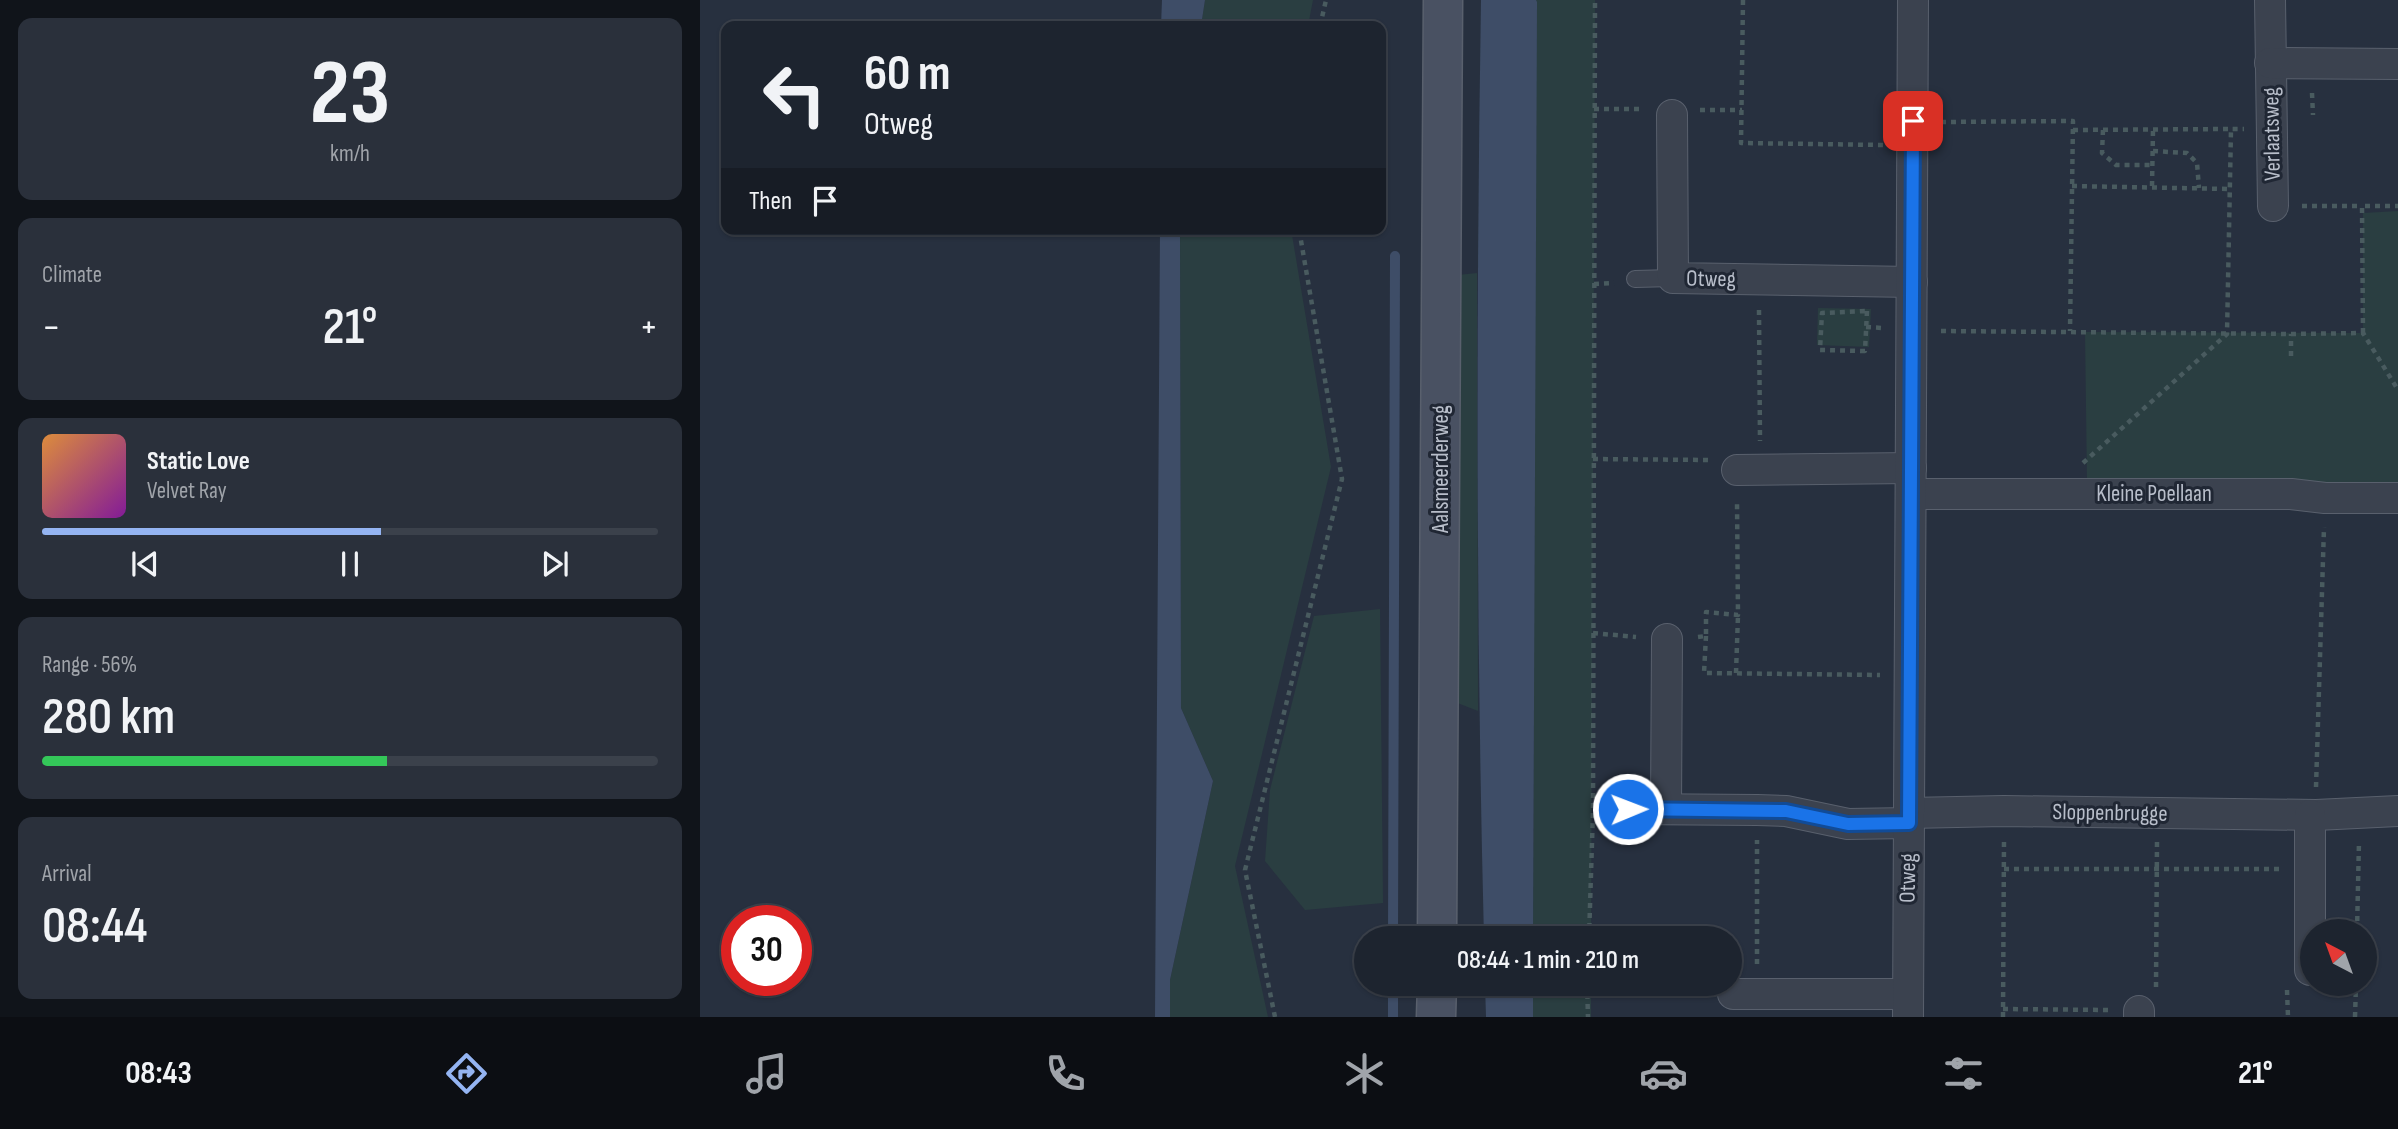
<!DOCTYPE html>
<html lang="en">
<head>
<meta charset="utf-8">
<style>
	:root { --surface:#1d242f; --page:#2a303b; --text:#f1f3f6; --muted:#a0a4aa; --line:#3b414b; --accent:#94b4f2 }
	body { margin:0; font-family:"Sofia Sans Condensed",sans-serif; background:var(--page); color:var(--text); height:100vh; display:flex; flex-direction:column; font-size:26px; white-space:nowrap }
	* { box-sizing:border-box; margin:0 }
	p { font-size:23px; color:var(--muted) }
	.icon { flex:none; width:38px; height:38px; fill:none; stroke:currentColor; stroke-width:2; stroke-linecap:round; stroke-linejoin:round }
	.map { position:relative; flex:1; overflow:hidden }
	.drawer { display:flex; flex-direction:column; gap:18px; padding:18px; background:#10141a; width:700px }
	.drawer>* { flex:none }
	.banner { position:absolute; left:21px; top:21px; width:665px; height:214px; border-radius:14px; box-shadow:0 2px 5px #0004,0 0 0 2px var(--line); background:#1d242f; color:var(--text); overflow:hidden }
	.needle { width:46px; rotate:319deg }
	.fabs { position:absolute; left:1600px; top:919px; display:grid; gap:14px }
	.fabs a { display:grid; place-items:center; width:77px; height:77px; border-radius:50%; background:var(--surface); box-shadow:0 2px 5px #0004,0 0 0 2px var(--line); font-size:35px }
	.speed { position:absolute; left:21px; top:905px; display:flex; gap:14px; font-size:35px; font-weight:700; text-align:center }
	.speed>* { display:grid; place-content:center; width:91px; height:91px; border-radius:50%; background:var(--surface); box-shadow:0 2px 5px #0004,0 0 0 2px var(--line); line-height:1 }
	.speed .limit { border:10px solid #d22; background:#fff; color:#111 }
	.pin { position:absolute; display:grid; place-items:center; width:60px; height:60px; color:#fff; margin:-30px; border-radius:14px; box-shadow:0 4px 10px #0006 }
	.me { position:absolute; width:77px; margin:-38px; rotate:89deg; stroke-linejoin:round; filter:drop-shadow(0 0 5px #0008) }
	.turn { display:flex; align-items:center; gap:24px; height:147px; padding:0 28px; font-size:32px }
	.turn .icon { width:91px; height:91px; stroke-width:2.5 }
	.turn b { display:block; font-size:49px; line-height:60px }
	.then { display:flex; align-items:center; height:66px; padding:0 28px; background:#0003; gap:14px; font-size:26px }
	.big { font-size:52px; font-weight:600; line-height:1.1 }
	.drawer .card { flex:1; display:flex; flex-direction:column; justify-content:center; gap:10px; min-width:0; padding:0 24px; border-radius:14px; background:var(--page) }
	.drawer .dial { align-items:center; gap:0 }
	.dial b { font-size:91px; line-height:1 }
	.song { display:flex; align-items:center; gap:21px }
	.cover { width:84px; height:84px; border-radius:10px; background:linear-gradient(135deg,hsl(30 70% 55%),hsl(290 70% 35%)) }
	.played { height:7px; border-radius:4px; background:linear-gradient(90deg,var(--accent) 55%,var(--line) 55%) }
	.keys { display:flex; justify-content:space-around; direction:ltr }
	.heat { display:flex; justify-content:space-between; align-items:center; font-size:38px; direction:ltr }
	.charge { height:10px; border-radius:5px; background:linear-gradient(90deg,#34c759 56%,var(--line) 0) }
	.trip { position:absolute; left:654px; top:926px; width:388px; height:70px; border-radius:35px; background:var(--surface); box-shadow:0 2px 5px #0004,0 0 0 2px var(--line); font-weight:600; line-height:70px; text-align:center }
	.menu { display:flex; height:112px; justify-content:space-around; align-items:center; background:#0c0e13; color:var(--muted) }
	.menu .icon { width:49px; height:49px }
	.menu .current { color:var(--accent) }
	.menu b { font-size:32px; color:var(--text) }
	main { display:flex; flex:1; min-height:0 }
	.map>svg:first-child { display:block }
</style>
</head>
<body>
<main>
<section class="drawer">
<div class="card dial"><b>23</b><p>km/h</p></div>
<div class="card"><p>Climate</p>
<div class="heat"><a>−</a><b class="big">21°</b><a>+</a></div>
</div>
<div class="card">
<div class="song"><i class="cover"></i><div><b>Static Love</b><p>Velvet Ray</p></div></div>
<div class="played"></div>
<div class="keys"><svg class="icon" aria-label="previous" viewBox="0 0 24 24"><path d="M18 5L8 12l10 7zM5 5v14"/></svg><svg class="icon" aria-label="pause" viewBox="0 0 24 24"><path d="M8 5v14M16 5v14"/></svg><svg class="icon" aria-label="next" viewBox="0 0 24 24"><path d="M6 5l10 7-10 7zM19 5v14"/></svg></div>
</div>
<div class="card"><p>Range · 56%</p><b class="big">280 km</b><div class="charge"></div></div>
<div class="card"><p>Arrival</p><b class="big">08:44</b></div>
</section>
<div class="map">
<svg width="1698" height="1017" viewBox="0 0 1698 1017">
	<rect width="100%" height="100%" fill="#27303f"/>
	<!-- green -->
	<g fill="#2a3e41">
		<path d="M 505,0 L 613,0 L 608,26 L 501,26 Z"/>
		<path d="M 836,0 L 895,0 L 891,938 L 833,938 Z"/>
		<path d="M 1698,211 L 1698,484 L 1387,483 L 1385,332 L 1663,333 L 1663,213 Z"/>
		<path d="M 480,229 L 591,229 L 631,467 L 535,866 L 568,1017 L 469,1017 L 470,980 L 513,781 L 481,708 Z"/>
		<path d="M 777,273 L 778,711 L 755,702 L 758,275 Z"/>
		<path d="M 1118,308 L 1171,309 L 1169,347 L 1117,345 Z"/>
		<path d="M 680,609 L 683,903 L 605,910 L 565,861 L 570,790 L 614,616 Z"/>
		<rect x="833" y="984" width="58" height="33"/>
	</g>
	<!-- water -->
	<g fill="#3e4d67">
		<path d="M 462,0 L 505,0 L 501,26 L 461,26 Z"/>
		<path d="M 781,0 L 836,0 L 837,2 L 833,938 L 784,938 C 776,625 776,313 781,0 Z"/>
		<path d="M 460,229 L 480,229 L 481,708 L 513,781 L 470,980 L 470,1017 L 455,1017 Z"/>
		<path d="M 785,984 L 833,984 L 833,1017 L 786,1017 Z"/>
	</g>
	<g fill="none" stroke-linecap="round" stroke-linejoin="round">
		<!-- stream -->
		<g stroke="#3e4d67" stroke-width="10">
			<path d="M 693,938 L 695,256"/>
			<path d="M 693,1017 L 693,984"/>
		</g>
		<!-- lane casing -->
		<g stroke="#59606d" stroke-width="18">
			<path id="lane" d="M 935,279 L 973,278"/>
		</g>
		<!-- street casing -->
		<g stroke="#59606d" stroke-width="32">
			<g id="street">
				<path d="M 1570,0 L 1573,206"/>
				<path d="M 1570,63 L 1698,64"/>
				<path d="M 972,115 L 973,278 L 1212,282"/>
				<path d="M 1037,470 L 1211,468"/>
				<path d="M 1211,494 L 1591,494 L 1625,498 L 1698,498"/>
				<path d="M 928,809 L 1057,810 L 1086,811 L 1148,824 L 1209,823"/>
				<path d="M 966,809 L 967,639"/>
				<path d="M 1209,813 L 1304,811 L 1616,815 L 1698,811"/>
				<path d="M 1610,970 L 1610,815"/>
				<path d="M 1033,994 L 1208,994"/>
				<path d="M 1208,1017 L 1213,0"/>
				<path d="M 1439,1017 L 1439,1011"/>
			</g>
		</g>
		<!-- secondary casing -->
		<g stroke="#59606d" stroke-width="41">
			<g id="secondary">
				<path d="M 737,938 L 743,0"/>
				<path d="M 736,1017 L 737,984"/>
			</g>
		</g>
		<!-- path -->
		<g stroke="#495b5f" stroke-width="4.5" stroke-dasharray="5 5" stroke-linecap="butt">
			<path d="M 1043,0 L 1041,143 L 1184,145"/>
			<path d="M 620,26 L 626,0"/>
			<path d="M 1612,93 L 1613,115"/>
			<path d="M 894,109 L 943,109"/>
			<path d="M 1000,110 L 1042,110"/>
			<path d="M 1241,122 L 1373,121 L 1370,331"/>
			<path d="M 1373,130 L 1531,129"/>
			<path d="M 1403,130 L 1402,153 L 1416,165 L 1452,165"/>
			<path d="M 1453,151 L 1487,153 L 1497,163 L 1499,188"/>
			<path d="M 1372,186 L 1530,189"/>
			<path d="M 1452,186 L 1453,130"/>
			<path d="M 1602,206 L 1662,206"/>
			<path d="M 894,284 L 914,283"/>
			<path d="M 1059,310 L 1060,441"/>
			<path d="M 1167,311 L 1165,351 L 1120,350 L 1122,313 Z"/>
			<path d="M 1166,327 L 1183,328"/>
			<path d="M 1241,331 L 1591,334 L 1663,333 L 1698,390"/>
			<path d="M 1663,333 L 1662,206 L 1698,206"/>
			<path d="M 1591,356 L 1591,334"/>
			<path d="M 893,459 L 1011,460"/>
			<path d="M 1383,463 L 1527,334 L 1531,129 L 1544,129"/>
			<path d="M 893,633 L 936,637"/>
			<path d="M 1006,636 L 1004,673 L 1180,675"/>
			<path d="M 998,637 L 1006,636 L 1006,612 L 1038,615 L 1037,500"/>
			<path d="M 1036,673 L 1038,615"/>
			<path d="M 1616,787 L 1624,527"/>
			<path d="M 1304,869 L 1580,869"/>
			<path d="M 1657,931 L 1659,841"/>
			<path d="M 889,938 L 893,811 L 895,0"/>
			<path d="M 1057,964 L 1057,840"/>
			<path d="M 887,984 L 888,1017"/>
			<path d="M 887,986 L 1005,990"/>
			<path d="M 1456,987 L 1457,842"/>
			<path d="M 1587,990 L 1588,1017"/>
			<path d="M 1303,1009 L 1411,1010"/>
			<path d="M 575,1017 L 545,870 L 642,479 L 599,229"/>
			<path d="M 1303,1017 L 1304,839"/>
			<path d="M 1655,1017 L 1656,984"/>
		</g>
		<!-- lane -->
		<use href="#lane" stroke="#3b424f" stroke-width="16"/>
		<!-- street -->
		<use href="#street" stroke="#3b424f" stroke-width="30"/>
		<!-- secondary -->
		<use href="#secondary" stroke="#495162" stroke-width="38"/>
	</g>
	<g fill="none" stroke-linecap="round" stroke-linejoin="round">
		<!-- route casing -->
		<g stroke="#114b97" stroke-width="18">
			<path id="route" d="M 928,809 L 1086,811 L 1148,824 L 1209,823 L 1213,121"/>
		</g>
		<!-- route -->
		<use href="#route" stroke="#1a73e8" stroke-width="12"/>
	</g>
	<g text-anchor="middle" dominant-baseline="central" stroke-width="6" stroke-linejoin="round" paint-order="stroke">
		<!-- street labels -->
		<g font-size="23" fill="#b8beca" stroke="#202734">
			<text transform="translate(1572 134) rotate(-91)">Verlaatsweg</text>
			<text transform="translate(1011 279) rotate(1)">Otweg</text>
			<text transform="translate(741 469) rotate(-90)">Aalsmeerderweg</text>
			<text x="1454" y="494">Kleine Poellaan</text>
			<text transform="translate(1410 813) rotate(1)">Sloppenbrugge</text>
			<text transform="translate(1208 878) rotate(-89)">Otweg</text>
		</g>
	</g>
</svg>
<div class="fabs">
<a><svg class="needle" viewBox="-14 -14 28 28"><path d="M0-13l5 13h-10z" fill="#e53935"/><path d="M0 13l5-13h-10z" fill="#a0a4aa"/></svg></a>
</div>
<div class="speed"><div class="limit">30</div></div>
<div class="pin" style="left:1213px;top:121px;background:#d93025"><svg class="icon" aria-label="arrive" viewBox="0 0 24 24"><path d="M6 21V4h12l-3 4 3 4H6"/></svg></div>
<svg class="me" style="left:928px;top:809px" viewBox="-20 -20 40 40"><circle r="17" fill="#1a73e8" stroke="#fff" stroke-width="3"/><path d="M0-11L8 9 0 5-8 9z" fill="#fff"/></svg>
<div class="trip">08:44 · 1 min · 210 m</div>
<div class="banner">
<div class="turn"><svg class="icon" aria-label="left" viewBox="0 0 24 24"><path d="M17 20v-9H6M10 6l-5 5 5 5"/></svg><div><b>60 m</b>Otweg</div></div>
<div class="then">Then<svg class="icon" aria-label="arrive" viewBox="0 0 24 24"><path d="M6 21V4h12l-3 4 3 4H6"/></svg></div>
</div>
</div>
</main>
<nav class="menu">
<b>08:43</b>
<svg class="icon current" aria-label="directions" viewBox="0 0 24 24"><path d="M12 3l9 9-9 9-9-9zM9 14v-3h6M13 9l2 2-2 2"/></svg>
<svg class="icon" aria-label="music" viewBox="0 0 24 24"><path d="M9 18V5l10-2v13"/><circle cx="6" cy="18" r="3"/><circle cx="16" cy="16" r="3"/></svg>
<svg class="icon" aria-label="phone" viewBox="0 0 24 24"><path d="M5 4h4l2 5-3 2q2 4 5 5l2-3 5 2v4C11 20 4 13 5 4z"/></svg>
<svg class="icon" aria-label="climate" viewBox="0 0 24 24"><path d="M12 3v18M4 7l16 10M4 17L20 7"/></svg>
<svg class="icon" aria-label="car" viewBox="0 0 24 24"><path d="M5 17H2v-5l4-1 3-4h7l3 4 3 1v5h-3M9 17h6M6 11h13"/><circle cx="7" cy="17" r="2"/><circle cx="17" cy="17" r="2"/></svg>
<svg class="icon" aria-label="filters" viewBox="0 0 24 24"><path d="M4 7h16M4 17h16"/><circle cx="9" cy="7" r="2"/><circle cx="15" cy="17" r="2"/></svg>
<b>21°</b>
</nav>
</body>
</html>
